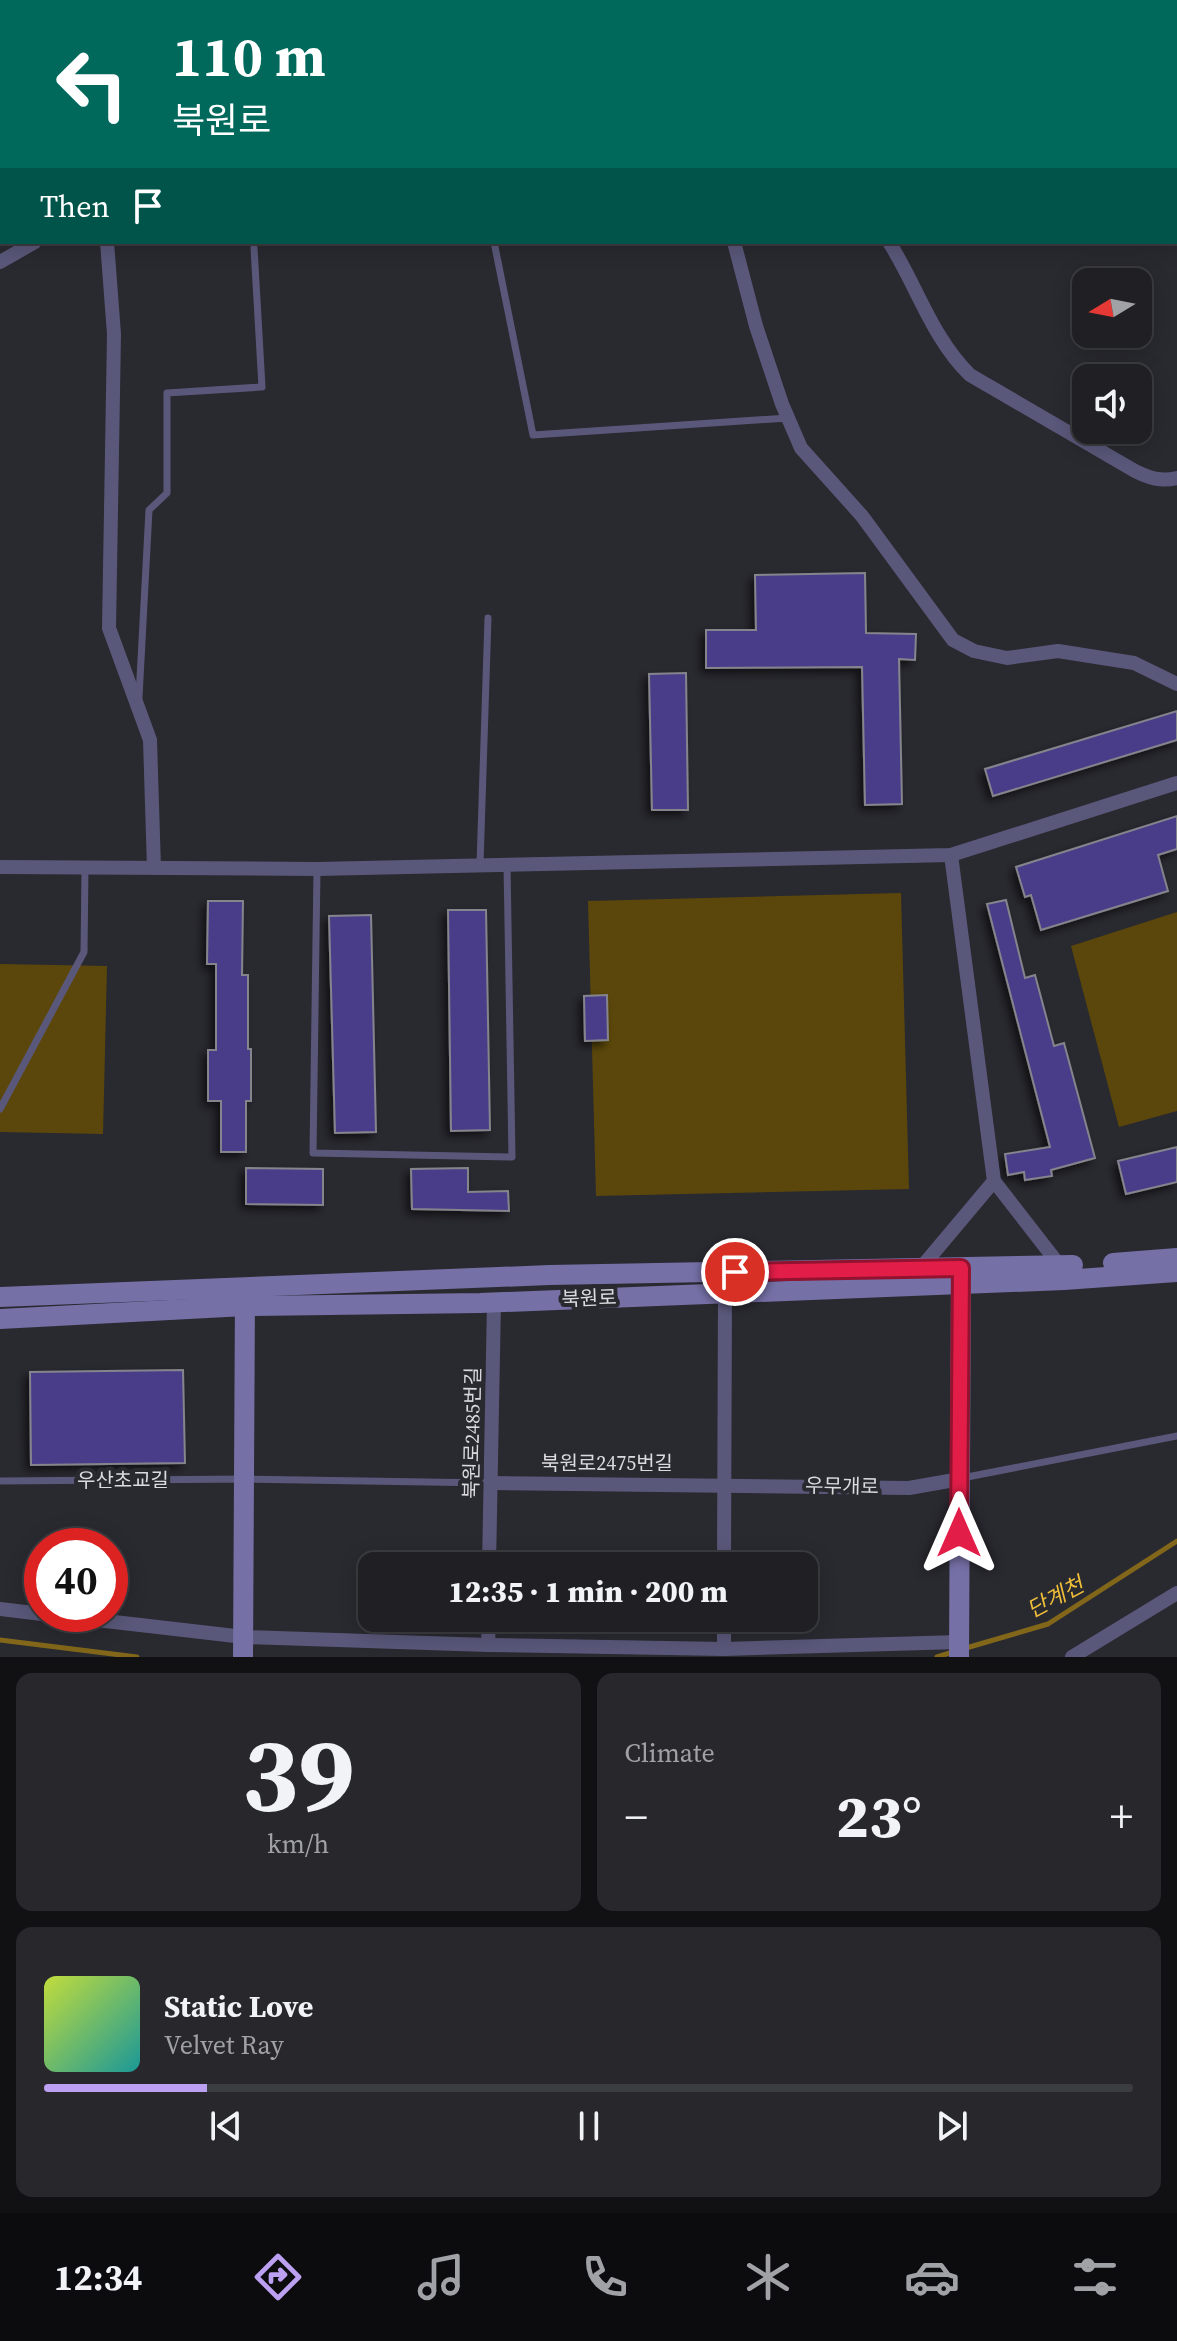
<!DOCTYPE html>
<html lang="en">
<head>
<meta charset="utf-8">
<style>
	:root { --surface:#1f1f24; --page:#27272c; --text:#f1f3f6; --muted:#a1a2a6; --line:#3c3d41; --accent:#bca0f2 }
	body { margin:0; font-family:"Source Serif 4","Noto Sans KR",serif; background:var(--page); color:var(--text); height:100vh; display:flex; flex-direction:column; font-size:30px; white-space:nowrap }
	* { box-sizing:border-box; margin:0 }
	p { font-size:26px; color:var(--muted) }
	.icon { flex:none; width:44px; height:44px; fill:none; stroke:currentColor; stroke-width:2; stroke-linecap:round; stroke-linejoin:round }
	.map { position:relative; height:1657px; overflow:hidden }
	.drawer { display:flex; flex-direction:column; gap:16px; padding:16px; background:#111114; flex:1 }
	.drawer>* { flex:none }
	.hud { position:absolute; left:0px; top:0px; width:1178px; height:244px; box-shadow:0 4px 20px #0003,0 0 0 2px var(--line); background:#00695c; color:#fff; overflow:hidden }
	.needle { width:52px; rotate:260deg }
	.buttons { position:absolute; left:1072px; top:268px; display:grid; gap:16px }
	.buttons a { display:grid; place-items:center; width:80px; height:80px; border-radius:16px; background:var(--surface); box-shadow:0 4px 20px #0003,0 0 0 2px var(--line); font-size:40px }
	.speed { position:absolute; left:24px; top:1528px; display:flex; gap:16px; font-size:40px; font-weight:700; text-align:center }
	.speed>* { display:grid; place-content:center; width:104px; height:104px; border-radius:50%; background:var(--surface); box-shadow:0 4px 20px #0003,0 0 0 2px var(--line); line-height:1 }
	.speed .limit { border:12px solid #d22; background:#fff; color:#111 }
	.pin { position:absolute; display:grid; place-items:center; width:68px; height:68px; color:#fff; margin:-34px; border:4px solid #fff; border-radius:50%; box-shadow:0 2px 8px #0007 }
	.me { position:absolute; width:88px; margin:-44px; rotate:0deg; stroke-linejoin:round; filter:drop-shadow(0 0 6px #0008) }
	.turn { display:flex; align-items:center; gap:28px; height:168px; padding:0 40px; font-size:36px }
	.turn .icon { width:104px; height:104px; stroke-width:2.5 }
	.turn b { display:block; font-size:56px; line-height:68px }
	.then { display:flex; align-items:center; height:76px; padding:0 40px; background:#0003; gap:16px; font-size:30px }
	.big { font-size:60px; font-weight:800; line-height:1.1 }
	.drawer .widget { flex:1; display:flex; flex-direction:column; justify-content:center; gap:12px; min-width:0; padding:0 28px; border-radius:16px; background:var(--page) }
	.drawer .dial { align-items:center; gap:0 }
	.dial b { font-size:104px; line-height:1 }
	.song { display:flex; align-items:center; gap:24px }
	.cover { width:96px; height:96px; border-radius:12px; background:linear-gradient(135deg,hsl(70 70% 55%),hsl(180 70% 35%)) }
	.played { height:8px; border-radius:4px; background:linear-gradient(90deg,var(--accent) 15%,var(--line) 15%) }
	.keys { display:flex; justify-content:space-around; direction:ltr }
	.heat { display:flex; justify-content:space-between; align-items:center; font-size:44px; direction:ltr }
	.drawer .tiles { flex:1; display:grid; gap:16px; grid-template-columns:1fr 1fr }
	.widget:last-child { grid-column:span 2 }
	.trip { position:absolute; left:358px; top:1552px; width:460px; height:80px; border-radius:16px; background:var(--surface); box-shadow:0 4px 20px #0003,0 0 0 2px var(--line); font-weight:800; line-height:80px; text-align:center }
	.menu { display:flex; height:128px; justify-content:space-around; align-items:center; background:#0c0c0e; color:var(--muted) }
	.menu .icon { width:56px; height:56px }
	.menu .active { color:var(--accent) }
	.menu b { font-size:36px; color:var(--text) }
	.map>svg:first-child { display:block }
</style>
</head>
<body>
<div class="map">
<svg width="1177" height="1657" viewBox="0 0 1177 1657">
	<defs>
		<filter id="shadow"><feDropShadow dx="-4.5" dy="4.5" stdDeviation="4" flood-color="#0009"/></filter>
	</defs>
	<rect width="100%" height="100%" fill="#292930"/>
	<!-- green -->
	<g fill="#5b470b">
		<path d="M 901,893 L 909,1189 L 596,1196 L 588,901 Z"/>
		<path d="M 1177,912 L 1177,1111 L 1119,1127 L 1071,946 Z"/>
		<path d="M 0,964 L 107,966 L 103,1134 L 0,1132 Z"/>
	</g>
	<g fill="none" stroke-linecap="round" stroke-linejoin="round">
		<!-- stream -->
		<g stroke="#82671a" stroke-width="5">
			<path d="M 0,1640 L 137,1657"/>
			<path d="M 966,1648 L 1048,1624 L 1177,1541"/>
			<path d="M 937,1657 L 953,1652"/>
		</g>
	</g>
	<!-- building -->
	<g fill="#4a3d89" stroke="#84848c" stroke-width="2" filter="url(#shadow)">
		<path d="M 865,573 L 866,633 L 916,634 L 915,660 L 899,659 L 902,804 L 865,805 L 862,667 L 706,668 L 706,630 L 756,630 L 755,575 Z"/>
		<path d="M 686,673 L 688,810 L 652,810 L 649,674 Z"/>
		<path d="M 1177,711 L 1177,740 L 993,796 L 985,769 Z"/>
		<path d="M 1177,816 L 1177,849 L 1158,855 L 1168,891 L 1041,930 L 1031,895 L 1025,897 L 1016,867 Z"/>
		<path d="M 1006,900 L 1025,978 L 1035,975 L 1054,1046 L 1064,1043 L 1095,1158 L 1051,1170 L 1052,1176 L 1025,1180 L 1024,1172 L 1008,1175 L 1005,1154 L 1050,1147 L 987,904 Z"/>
		<path d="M 208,901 L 243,901 L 242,975 L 248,975 L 248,1049 L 251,1049 L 251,1101 L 246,1101 L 246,1152 L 221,1152 L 221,1101 L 208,1101 L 208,1050 L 216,1050 L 216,964 L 207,964 Z"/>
		<path d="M 448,910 L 486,910 L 490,1130 L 451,1131 Z"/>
		<path d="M 371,915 L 376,1132 L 335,1133 L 329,916 Z"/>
		<path d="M 607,995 L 608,1040 L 585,1041 L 584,996 Z"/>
		<path d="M 1177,1147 L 1177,1182 L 1126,1194 L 1118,1161 Z"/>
		<path d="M 246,1168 L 323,1169 L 323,1205 L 246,1204 Z"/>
		<path d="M 468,1168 L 468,1192 L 508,1191 L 509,1211 L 412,1209 L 411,1169 Z"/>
		<path d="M 183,1370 L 185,1463 L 31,1465 L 30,1372 Z"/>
	</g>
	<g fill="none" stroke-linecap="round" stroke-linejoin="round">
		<!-- lane -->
		<g stroke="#5a587a" stroke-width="7">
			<path d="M 494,242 L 533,435 L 788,418"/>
			<path d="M 139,697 L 149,510 L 167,493 L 167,393 L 262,387 L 254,248"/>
			<path d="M 480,864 L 488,618"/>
			<path d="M 317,869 L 313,1153 L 512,1157 L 507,865"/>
			<path d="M 0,1109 L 84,952 L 85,868"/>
			<path d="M 962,1478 L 1177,1436"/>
			<path d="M 0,1481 L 246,1479 L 490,1483"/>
		</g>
		<!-- street -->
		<g stroke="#5a587a" stroke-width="14">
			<path d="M 680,0 L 681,2"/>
			<path d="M 771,0 L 772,2"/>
			<path d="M 364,2 L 367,0"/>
			<path d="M 107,242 L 114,334 L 109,628 L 150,740 L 154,868"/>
			<path d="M 734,242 L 756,326 L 782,404 L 801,448 L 862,516 L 953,640 L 974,651 L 1007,658 L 1058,651 L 1134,663 L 1177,684"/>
			<path d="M 889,242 C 917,286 932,338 970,375 L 1135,471 C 1149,478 1161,482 1177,478"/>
			<path d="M 0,262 L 35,242"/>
			<path d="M 951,855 L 994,1181 L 1060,1266"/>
			<path d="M 0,867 L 317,869 L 951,855 L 1177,783"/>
			<path d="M 920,1269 L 994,1181"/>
			<path d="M 490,1483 L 909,1488 L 960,1479"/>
			<path d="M 489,1566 L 494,1302"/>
			<path d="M 724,1566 L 725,1292"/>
			<path d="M 0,1609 L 42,1614"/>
			<path d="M 45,1614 L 244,1637 L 488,1645 L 724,1649 L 959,1642"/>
			<path d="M 724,1618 L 724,1649"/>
			<path d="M 488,1645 L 489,1618"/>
			<path d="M 1072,1657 L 1177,1593"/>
		</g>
		<!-- secondary -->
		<g stroke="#7570a6" stroke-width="20">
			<path d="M 1113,1263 L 1177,1258"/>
			<path d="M 0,1297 L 549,1275 L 1073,1265"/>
			<path d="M 0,1319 L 245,1306 L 480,1303 L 1064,1280 L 1177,1272"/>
			<path d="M 243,1657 L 245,1294"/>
			<path d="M 959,1657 L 961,1272"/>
		</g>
	</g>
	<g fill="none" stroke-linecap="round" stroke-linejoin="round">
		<!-- route casing -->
		<g stroke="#92132f" stroke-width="20">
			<path id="route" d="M 735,1272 L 961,1268 L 959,1533"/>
		</g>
		<!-- route -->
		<use href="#route" stroke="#e11d48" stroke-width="14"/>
	</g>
	<g text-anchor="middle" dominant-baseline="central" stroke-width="8" stroke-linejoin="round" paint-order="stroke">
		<!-- street labels -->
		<g font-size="20" fill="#dadadf" stroke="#292930">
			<text transform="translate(589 1298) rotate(-2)">북원로</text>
			<text transform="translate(472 1433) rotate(-89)">북원로2485번길</text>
			<text x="607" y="1463">북원로2475번길</text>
			<text x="123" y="1480">우산초교길</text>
			<text transform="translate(842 1486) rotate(1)">우무개로</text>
		</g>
		<!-- water labels -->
		<g font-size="22" font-style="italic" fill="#eebe39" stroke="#292930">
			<text transform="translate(1055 1597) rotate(-28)">단계천</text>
		</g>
	</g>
</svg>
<div class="buttons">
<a><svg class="needle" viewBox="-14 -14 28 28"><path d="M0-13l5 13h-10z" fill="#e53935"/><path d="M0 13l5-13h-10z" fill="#a1a2a6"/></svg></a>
<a><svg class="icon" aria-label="sound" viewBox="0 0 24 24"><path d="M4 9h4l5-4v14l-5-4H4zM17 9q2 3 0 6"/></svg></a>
</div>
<div class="speed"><div class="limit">40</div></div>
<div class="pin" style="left:735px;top:1272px;background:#d93025"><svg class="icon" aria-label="arrive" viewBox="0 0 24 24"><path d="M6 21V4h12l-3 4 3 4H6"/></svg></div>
<svg class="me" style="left:959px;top:1533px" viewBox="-20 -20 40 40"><path d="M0-17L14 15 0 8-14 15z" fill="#e11d48" stroke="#fff" stroke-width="4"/></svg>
<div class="trip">12:35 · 1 min · 200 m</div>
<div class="hud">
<div class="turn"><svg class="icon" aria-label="left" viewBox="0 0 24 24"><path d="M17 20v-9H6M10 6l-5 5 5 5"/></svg><div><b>110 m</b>북원로</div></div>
<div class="then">Then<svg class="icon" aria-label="arrive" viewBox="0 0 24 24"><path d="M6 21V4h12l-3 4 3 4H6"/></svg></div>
</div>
</div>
<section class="drawer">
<div class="tiles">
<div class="widget dial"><b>39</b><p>km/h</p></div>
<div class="widget"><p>Climate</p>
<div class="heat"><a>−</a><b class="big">23°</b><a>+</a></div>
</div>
<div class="widget">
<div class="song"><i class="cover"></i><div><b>Static Love</b><p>Velvet Ray</p></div></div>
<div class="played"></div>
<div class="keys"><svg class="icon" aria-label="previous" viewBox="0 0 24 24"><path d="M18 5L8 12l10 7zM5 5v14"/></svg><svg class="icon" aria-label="pause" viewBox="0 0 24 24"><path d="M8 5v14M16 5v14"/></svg><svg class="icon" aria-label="next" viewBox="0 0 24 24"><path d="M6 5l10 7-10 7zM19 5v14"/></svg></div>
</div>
</div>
</section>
<nav class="menu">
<b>12:34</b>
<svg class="icon active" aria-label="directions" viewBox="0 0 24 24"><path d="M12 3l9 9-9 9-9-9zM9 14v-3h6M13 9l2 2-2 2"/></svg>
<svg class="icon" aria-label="music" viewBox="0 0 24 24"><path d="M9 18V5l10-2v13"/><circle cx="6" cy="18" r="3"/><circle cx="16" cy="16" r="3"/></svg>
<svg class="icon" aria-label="phone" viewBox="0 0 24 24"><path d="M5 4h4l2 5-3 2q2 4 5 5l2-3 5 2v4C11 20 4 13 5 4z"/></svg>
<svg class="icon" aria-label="climate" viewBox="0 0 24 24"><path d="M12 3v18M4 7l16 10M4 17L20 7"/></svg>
<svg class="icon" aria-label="car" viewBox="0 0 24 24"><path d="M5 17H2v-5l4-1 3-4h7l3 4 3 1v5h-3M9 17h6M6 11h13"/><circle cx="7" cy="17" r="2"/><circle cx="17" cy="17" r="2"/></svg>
<svg class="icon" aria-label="filters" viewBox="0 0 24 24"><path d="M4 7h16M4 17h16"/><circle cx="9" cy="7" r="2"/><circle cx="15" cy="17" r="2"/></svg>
</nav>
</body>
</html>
